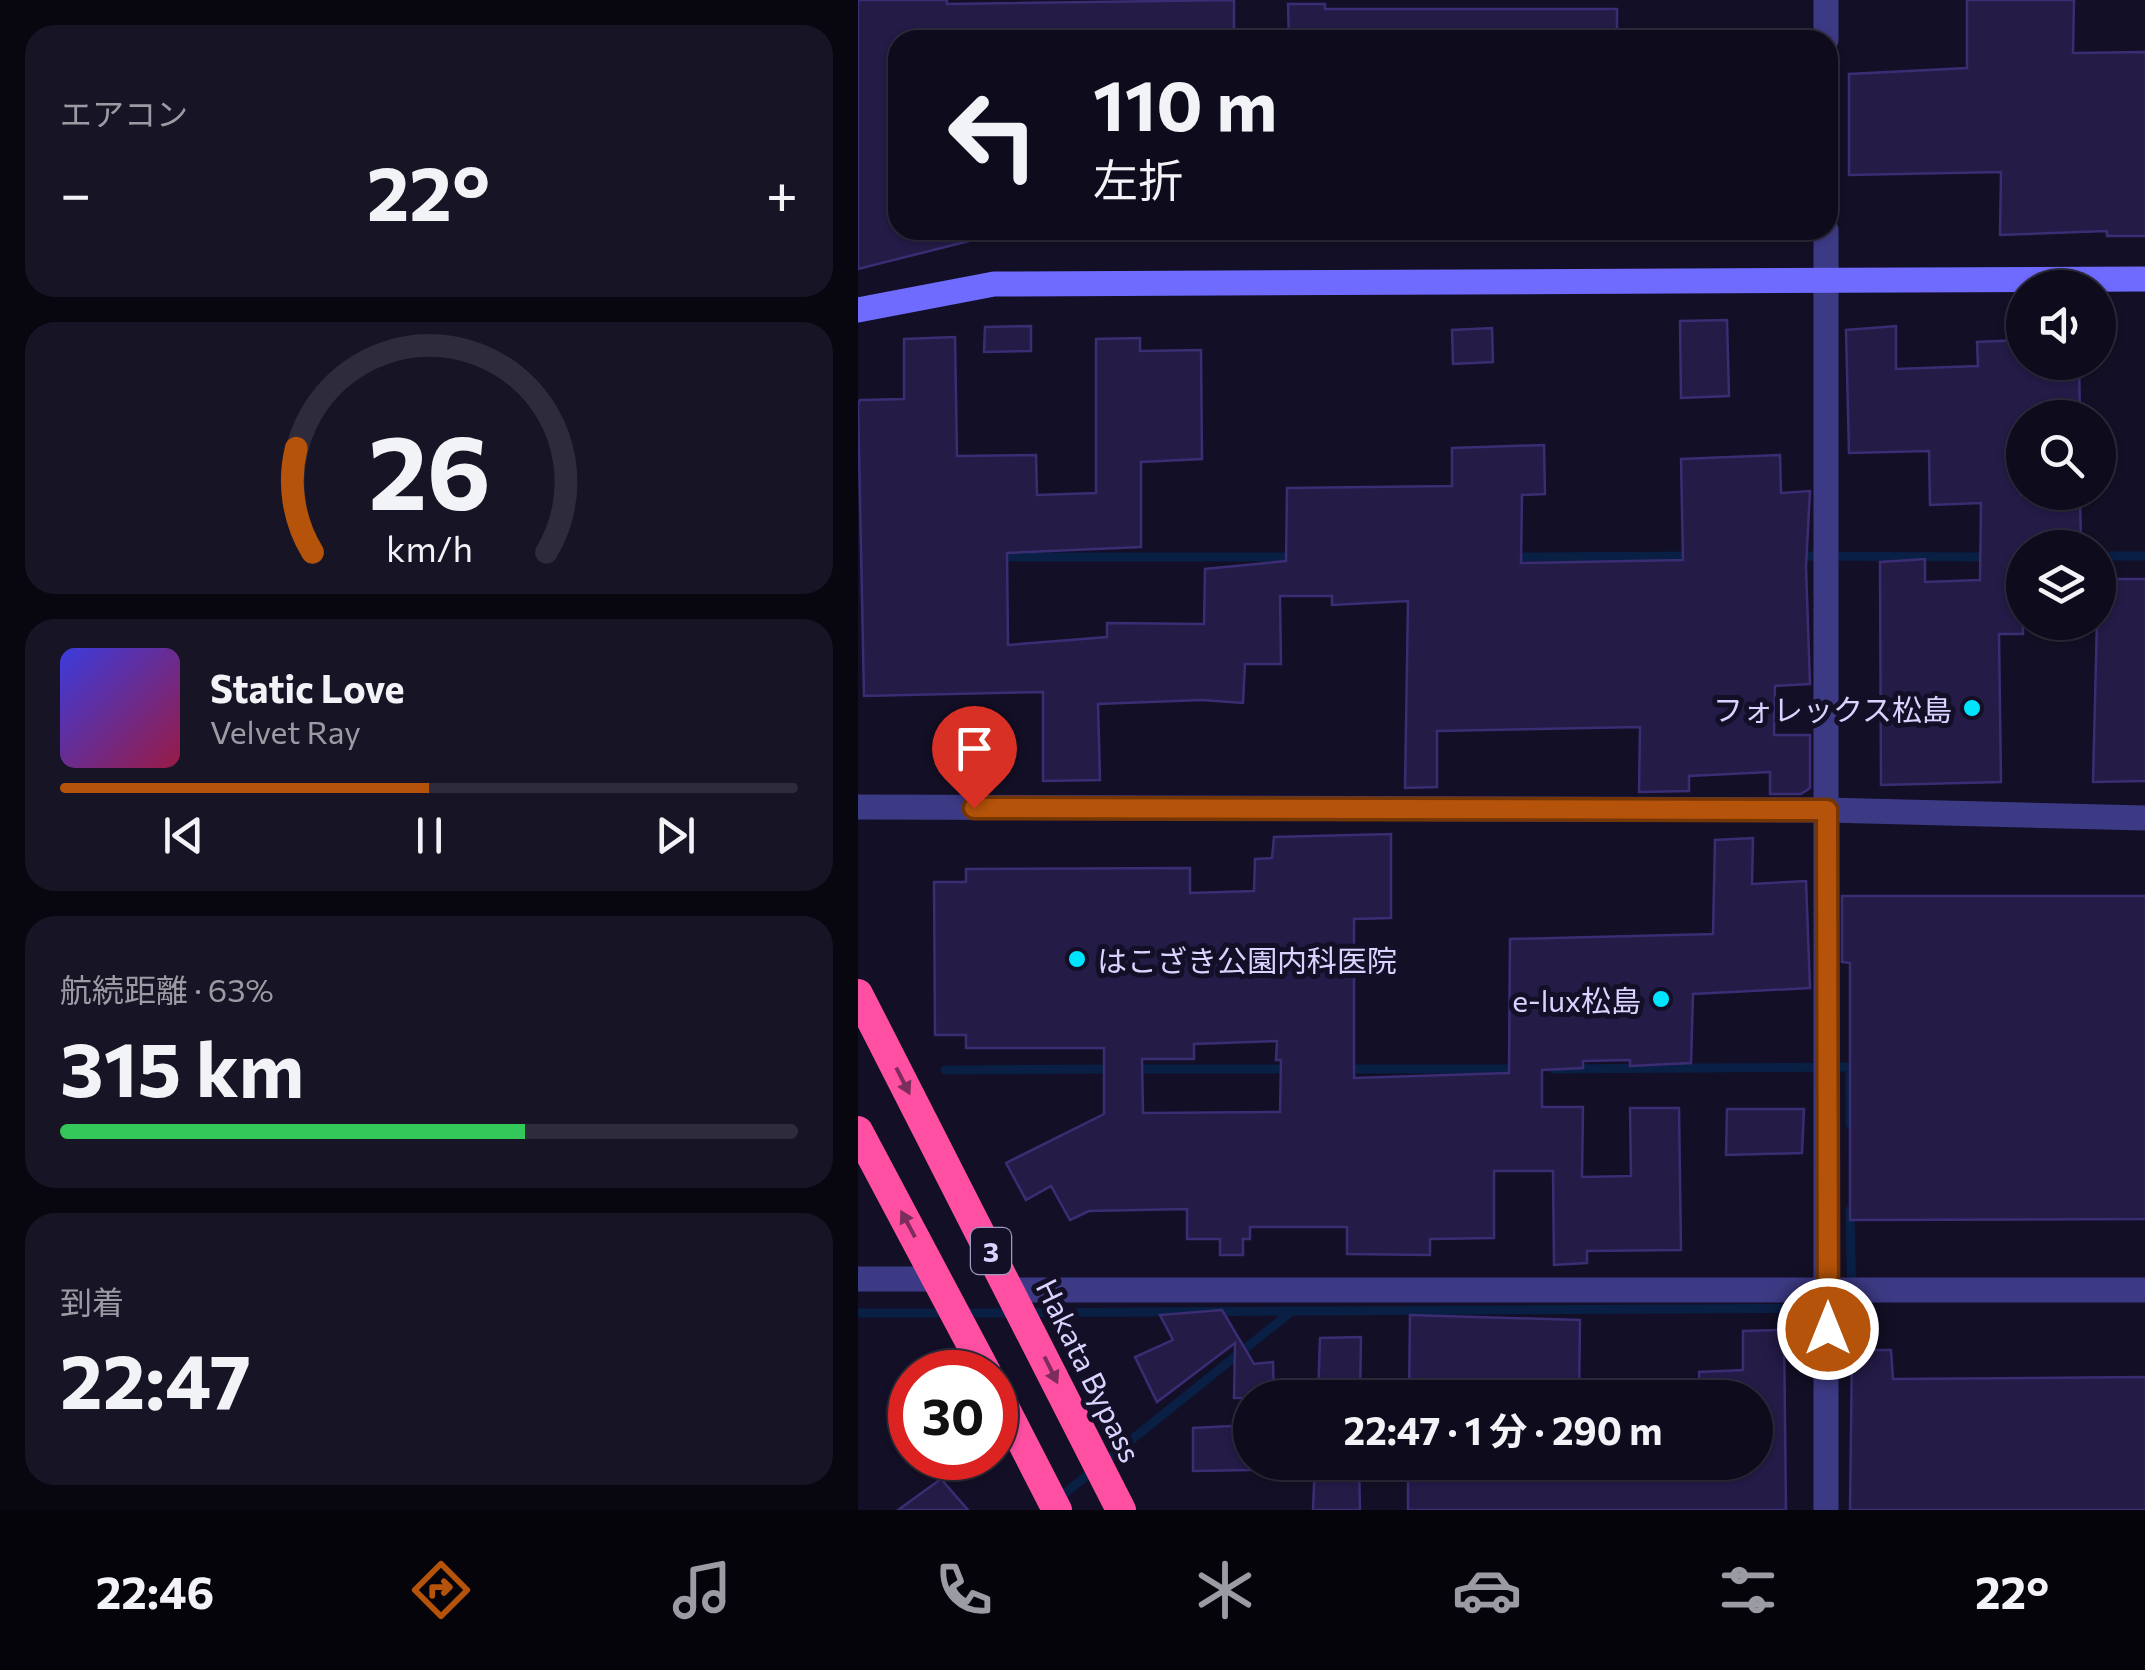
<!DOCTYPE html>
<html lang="ja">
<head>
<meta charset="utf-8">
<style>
	:root { --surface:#0e0b1c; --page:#171425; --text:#f1f3f6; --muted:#9b9ba3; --line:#2e2b3b; --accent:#b45309 }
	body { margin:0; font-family:Commissioner,"Noto Sans JP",sans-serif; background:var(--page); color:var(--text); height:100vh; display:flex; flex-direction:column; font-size:38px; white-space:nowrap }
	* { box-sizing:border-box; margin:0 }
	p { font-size:32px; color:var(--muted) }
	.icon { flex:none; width:55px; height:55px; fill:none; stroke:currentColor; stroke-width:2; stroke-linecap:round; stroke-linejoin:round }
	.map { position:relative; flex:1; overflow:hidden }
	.panel { display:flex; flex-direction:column; gap:25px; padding:25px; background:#08060f; width:858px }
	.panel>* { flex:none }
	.guide { position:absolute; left:30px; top:30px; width:950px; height:210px; border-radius:30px; box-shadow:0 2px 8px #0004,0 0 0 2px var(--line); background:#0e0b1c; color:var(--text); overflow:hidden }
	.buttons { position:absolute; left:1148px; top:270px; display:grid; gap:20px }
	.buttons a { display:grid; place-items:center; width:110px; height:110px; border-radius:50%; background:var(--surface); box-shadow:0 2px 8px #0004,0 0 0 2px var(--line); font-size:50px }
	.speed { position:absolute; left:30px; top:1350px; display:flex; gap:20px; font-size:50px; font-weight:700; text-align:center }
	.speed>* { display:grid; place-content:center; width:130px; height:130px; border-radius:50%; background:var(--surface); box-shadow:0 2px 8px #0004,0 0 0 2px var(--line); line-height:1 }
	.speed .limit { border:15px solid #d22; background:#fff; color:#111 }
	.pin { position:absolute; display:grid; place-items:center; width:85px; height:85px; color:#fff; margin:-102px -42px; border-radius:50% 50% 50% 0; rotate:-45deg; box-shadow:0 0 10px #0007 }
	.pin .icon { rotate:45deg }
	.me { position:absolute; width:110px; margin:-55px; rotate:0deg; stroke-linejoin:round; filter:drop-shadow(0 0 8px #0008) }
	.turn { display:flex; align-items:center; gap:35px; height:210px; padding:0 40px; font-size:45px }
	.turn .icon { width:130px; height:130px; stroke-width:2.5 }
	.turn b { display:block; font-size:70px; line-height:85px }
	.big { font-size:75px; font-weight:700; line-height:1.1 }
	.panel .widget { flex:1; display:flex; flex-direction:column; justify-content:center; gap:15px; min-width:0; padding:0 35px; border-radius:30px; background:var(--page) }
	.panel .dial { align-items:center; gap:0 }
	.dial svg { height:260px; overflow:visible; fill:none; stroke:var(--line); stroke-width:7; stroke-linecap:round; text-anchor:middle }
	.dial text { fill:var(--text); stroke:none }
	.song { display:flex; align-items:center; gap:30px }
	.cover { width:120px; height:120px; border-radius:15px; background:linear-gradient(135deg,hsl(240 70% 55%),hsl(340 70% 35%)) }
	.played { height:10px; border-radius:5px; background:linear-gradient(90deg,var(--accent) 50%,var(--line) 50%) }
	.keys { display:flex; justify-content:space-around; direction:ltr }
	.heat { display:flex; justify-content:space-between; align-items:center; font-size:55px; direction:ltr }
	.charge { height:15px; border-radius:8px; background:linear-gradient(90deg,#34c759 63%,var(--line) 0) }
	.trip { position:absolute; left:375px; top:1380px; width:540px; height:100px; border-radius:50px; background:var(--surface); box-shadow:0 2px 8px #0004,0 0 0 2px var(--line); font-weight:700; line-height:100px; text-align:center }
	.tab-bar { display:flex; height:160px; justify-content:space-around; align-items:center; background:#06040b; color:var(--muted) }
	.tab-bar .icon { width:70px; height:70px }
	.tab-bar .selected { color:var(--accent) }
	.tab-bar b { font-size:45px; color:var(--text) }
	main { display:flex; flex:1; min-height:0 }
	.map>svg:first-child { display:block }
</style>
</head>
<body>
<main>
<section class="panel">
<div class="widget"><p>エアコン</p>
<div class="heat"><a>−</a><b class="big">22°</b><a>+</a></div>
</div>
<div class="widget dial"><svg viewBox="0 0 100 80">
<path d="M14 69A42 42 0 1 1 86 69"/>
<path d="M14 69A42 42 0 0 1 9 37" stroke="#b45309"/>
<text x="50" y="56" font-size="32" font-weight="700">26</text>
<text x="50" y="72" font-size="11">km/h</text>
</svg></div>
<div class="widget">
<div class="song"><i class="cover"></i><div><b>Static Love</b><p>Velvet Ray</p></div></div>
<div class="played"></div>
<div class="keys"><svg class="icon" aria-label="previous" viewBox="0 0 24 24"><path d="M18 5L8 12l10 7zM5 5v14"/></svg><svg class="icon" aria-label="pause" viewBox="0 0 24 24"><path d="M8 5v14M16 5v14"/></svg><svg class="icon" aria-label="next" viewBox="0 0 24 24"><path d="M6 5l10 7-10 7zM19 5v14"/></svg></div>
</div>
<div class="widget"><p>航続距離 · 63%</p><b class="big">315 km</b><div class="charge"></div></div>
<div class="widget"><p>到着</p><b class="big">22:47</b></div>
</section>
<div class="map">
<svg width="1288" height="1510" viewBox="0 0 1288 1510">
	<rect width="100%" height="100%" fill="#130f26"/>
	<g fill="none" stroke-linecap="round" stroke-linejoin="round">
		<!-- stream -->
		<g stroke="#0a1f44" stroke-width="9">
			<path d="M 938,556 L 1132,557"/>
			<path d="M 1240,556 L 1288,556"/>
			<path d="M 138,557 L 437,557"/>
			<path d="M 653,557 L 832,556"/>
			<path d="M 992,1067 L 992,1124"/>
			<path d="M 275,1069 L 434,1069"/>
			<path d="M 485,1069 L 659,1069"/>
			<path d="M 695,1069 L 994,1067"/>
			<path d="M 87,1070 L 254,1069"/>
			<path d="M 0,1313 L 87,1313"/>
			<path d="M 103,1313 L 994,1308 L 992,1210"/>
			<path d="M 201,1498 L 434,1311"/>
		</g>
	</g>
	<!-- building -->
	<g fill="#241b47" stroke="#3b2d73" stroke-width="2.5" fill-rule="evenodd">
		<path d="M 0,0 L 89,0 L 89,4 L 376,0 L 376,40 L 40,40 L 40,230 L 118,230 L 119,239 L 0,269 Z"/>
		<path d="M 1109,0 L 1216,0 L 1215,53 L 1288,52 L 1288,236 L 1249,236 L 1249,231 L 1142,235 L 1143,172 L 991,175 L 991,74 L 1109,68 Z"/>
		<path d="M 430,4 L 467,4 L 467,9 L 759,9 L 759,40 L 431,40 Z"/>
		<path d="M 869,320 L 871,396 L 823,398 L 822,321 Z"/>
		<path d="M 173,326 L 173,351 L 126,352 L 127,327 Z"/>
		<path d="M 1038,326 L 1038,369 L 1120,366 L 1119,342 L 1162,340 L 1162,362 L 1221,362 L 1222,417 L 1164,418 L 1163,495 L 1222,494 L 1223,546 L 1165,547 L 1165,634 L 1141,634 L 1143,782 L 1023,785 L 1022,562 L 1067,559 L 1067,582 L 1122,580 L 1123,503 L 1072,505 L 1071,451 L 991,453 L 988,330 Z"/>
		<path d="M 634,328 L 635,362 L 595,364 L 594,330 Z"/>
		<path d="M 97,337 L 99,456 L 178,455 L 179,495 L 238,493 L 238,339 L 282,338 L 282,351 L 343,350 L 344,459 L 283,462 L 283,547 L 149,553 L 150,645 L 249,637 L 249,623 L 346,624 L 347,569 L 428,561 L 429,488 L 594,486 L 594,448 L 686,445 L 687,494 L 664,495 L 663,563 L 825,560 L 823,459 L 922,455 L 923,493 L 952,491 L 948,567 L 952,684 L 917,686 L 916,735 L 952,735 L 952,788 L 943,794 L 912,794 L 912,772 L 831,776 L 831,791 L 781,792 L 782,727 L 579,731 L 579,787 L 547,788 L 550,601 L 474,605 L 474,596 L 422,596 L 423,664 L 387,664 L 385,703 L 344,700 L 240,704 L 242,780 L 185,781 L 185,692 L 6,696 L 0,404 L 2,400 L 46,399 L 46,339 Z"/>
		<path d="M 1240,579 L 1288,579 L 1288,781 L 1235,782 Z"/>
		<path d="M 533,834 L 533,918 L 496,919 L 496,1078 L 651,1073 L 652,939 L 855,934 L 857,840 L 895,838 L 894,884 L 948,881 L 952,988 L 835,994 L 833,1063 L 772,1066 L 772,1060 L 725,1061 L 725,1068 L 684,1070 L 684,1107 L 725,1107 L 724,1177 L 773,1176 L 772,1108 L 821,1108 L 823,1250 L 729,1251 L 729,1263 L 696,1265 L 695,1171 L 636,1171 L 636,1238 L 572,1239 L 572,1255 L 489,1254 L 489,1227 L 392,1227 L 392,1239 L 385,1239 L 385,1255 L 362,1255 L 362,1239 L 329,1239 L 329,1209 L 231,1211 L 212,1220 L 193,1186 L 168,1200 L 148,1163 L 246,1114 L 246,1048 L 108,1048 L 108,1035 L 77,1035 L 76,882 L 108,882 L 108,869 L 332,868 L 332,893 L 396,891 L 397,859 L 414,858 L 416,837 ZM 419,1041 L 418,1060 L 423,1060 L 422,1112 L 285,1113 L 284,1059 L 336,1059 L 336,1044 Z"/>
		<path d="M 984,896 L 1288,896 L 1288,1219 L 992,1220 L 992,963 L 984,962 Z"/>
		<path d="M 869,1109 L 946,1109 L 944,1153 L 868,1155 Z"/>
		<path d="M 364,1310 L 396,1364 L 415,1362 L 416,1398 L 376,1398 L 377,1343 L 299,1402 L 277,1357 L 315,1340 L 302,1315 Z"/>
		<path d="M 552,1315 L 722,1320 L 721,1398 L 551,1398 Z"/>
		<path d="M 926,1330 L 928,1510 L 550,1510 L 550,1462 L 898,1462 L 898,1398 L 842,1398 L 841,1372 L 885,1370 L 885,1331 Z"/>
		<path d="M 503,1337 L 502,1398 L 460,1398 L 462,1338 Z"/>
		<path d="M 994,1350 L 1033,1350 L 1035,1379 L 1288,1377 L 1288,1510 L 992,1510 Z"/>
		<path d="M 392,1425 L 392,1470 L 335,1471 L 335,1428 Z"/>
		<path d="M 457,1462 L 501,1462 L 502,1510 L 455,1510 Z"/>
		<path d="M 83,1479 L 110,1510 L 40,1510 Z"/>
	</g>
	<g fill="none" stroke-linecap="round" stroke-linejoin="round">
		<!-- street -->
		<g stroke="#3d3a85" stroke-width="25">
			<path d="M 968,0 L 968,40"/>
			<path d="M 0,807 L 969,810 L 1288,818"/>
			<path d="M 0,1279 L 80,1279"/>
			<path d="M 153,1290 L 1288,1290"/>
			<path d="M 968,1510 L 968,230"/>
		</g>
		<!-- secondary -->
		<path stroke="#6f6bff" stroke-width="25" d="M 0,310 L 136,284 L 1288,279"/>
		<!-- highway -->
		<g stroke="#ff4fa3" stroke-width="30">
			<path d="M 0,994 L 263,1510"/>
			<path d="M 0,1131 L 128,1372"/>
			<path d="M 138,1391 L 199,1510"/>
		</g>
	</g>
	<!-- one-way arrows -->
	<defs><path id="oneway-solid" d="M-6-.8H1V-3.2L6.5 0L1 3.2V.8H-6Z" transform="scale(2.5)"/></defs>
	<g fill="#7d2c5e">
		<use href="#oneway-solid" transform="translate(45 1081) rotate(63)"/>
		<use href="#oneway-solid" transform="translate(50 1224) rotate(-118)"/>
		<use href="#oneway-solid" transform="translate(193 1370) rotate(64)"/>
	</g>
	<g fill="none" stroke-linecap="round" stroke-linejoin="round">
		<!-- route casing -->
		<g stroke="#753606" stroke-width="25">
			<path id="route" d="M 116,808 L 969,810 L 970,1329"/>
		</g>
		<!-- route -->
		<use href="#route" stroke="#b45309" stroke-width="18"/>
	</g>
	<!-- markers -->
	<g fill="#00e5ff" stroke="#130f26" stroke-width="4">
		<circle cx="1114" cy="708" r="10"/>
		<circle cx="219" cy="959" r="10"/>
		<circle cx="803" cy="999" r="10"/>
	</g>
	<g text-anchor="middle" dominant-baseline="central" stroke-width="10" stroke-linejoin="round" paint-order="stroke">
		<!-- shield labels -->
		<rect fill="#130f26" stroke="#9e99be" stroke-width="2.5" x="113" y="1228" width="40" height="46" rx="8"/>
		<g font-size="28" font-weight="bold" fill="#d9d4ff">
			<text x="133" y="1251">3</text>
		</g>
		<!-- poi labels -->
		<g font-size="30" fill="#d9d4ff" stroke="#130f26" text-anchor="end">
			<text x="1094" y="708">フォレックス松島</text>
			<text x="239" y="959" text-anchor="start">はこざき公園内科医院</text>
			<text x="783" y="999">e-lux松島</text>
		</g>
		<!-- street labels -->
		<g font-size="30" fill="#d9d4ff" stroke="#130f26">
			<text transform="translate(232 1370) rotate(64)">Hakata Bypass</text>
		</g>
	</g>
</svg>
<div class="buttons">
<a><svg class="icon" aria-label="sound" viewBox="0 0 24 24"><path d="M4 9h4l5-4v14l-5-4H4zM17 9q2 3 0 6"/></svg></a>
<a><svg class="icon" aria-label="search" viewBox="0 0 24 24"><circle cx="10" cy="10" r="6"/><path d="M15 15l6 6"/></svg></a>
<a><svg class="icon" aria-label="layers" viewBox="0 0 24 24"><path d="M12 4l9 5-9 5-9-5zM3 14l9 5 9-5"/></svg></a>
</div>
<div class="speed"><div class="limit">30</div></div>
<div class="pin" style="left:116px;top:808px;background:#d93025"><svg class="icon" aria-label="arrive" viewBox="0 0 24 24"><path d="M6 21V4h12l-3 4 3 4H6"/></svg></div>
<svg class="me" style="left:970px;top:1329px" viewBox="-20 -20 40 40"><circle r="17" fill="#b45309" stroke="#fff" stroke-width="3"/><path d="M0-11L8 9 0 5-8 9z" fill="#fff"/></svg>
<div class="trip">22:47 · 1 分 · 290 m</div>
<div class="guide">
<div class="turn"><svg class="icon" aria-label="left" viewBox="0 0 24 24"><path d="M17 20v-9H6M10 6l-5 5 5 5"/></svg><div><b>110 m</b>左折</div></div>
</div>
</div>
</main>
<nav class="tab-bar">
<b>22:46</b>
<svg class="icon selected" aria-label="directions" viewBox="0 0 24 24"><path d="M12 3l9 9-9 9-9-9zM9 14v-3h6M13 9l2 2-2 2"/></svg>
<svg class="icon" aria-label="music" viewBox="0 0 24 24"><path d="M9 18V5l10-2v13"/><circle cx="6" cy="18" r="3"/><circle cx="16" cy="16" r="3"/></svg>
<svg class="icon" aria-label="phone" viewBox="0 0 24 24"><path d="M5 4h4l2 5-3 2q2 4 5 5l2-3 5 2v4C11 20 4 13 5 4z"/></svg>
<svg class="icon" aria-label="climate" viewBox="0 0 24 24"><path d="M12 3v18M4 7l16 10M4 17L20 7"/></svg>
<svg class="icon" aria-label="car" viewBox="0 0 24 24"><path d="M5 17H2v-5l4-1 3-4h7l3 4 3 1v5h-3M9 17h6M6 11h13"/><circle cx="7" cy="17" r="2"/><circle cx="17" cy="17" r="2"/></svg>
<svg class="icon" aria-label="filters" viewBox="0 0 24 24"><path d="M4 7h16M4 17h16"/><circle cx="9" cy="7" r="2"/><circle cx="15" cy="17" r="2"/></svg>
<b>22°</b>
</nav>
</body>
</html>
